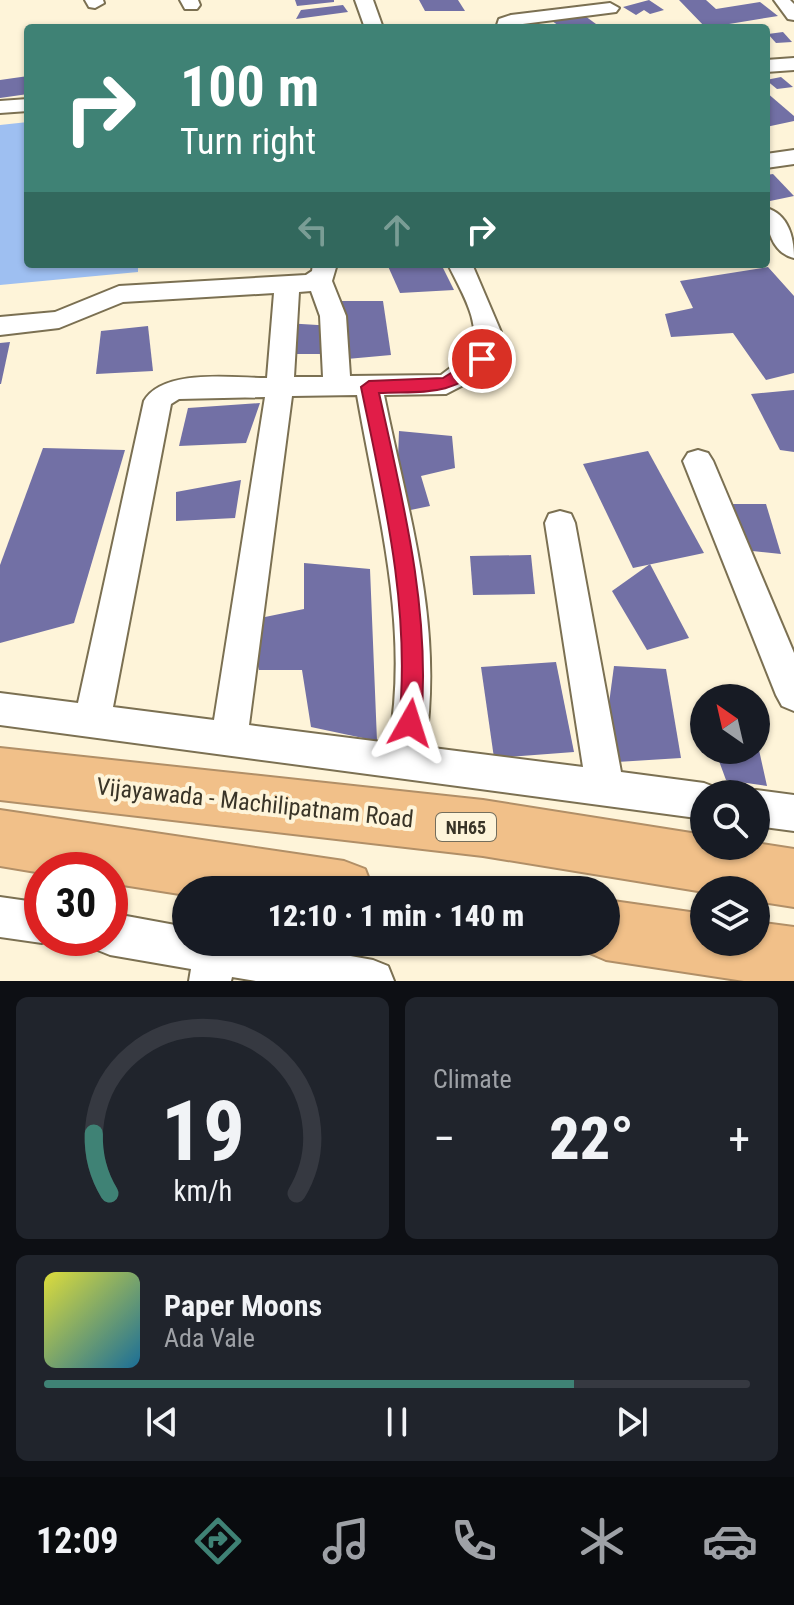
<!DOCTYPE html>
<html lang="en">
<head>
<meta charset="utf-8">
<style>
	:root { --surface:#171b24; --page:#20242c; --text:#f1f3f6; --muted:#9ea1a6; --line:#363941; --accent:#3f8275 }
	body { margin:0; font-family:"Roboto Condensed",sans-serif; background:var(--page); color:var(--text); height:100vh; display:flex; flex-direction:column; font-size:30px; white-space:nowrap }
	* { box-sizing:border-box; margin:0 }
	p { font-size:26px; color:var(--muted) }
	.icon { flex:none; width:44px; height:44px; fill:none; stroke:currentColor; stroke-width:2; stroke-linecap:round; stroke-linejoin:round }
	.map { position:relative; height:981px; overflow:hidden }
	.sheet { display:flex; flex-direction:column; gap:16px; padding:16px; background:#0d0f14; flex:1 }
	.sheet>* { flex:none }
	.banner { position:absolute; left:24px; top:24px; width:746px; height:244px; border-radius:8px; box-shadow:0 2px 6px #0004; background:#3f8275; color:#fff; overflow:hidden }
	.needle { width:52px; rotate:326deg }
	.buttons { position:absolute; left:690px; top:684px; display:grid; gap:16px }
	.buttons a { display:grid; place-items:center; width:80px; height:80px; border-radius:50%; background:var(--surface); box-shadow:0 2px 6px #0004; font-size:40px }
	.speed { position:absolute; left:24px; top:852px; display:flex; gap:16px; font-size:40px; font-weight:700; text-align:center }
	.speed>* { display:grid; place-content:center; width:104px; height:104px; border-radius:50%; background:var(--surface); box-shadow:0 2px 6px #0004; line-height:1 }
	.speed .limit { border:12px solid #d22; background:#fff; color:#111 }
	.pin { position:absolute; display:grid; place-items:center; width:68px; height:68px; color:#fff; margin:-34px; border:4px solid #fff; border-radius:50%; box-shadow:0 2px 8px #0007 }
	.me { position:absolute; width:88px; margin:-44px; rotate:6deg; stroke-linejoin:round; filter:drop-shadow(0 0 6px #0008) }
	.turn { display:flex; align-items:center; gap:28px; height:168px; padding:0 24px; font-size:36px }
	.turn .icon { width:104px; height:104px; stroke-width:2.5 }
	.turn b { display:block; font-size:56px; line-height:68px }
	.lanes { display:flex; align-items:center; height:76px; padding:0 24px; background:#0003; justify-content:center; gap:40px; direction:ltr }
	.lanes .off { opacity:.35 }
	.big { font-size:60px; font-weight:800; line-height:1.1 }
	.sheet .card { flex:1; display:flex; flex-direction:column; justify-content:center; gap:12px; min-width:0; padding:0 28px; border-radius:12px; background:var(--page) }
	.sheet .dial { align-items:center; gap:0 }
	.dial svg { height:208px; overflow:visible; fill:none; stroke:var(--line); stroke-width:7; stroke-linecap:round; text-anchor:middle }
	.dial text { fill:var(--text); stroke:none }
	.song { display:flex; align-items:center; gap:24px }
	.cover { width:96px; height:96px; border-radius:12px; background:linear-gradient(135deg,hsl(60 70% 55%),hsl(200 70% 35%)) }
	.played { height:8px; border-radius:4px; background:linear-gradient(90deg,var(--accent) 75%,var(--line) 75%) }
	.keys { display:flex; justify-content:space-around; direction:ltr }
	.heat { display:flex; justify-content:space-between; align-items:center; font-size:44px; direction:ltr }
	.sheet .tiles { flex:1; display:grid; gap:16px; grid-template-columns:1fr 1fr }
	.card:last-child { grid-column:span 2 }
	.trip { position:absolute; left:172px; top:876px; width:448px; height:80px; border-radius:40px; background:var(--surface); box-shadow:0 2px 6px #0004; font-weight:800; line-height:80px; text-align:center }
	.tab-bar { display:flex; height:128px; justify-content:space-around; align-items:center; background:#090b0e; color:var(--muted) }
	.tab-bar .icon { width:56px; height:56px }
	.tab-bar .active { color:var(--accent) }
	.tab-bar b { font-size:36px; color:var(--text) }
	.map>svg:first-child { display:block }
</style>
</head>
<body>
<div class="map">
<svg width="794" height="981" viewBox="0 0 794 981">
	<rect width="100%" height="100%" fill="#fef4d9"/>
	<!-- water -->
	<path fill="#9ebff1" d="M 28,122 L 28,264 L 138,264 L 138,272 L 0,285 L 0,125 Z"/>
	<!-- building -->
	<g fill="#7270a5">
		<path d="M 295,0 L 334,0 L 334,2 L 297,6 Z"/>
		<path d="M 419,0 L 458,0 L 465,11 L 425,11 Z"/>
		<path d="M 649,0 L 664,10 L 650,14 L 644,10 L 636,15 L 623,7 Z"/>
		<path d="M 679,0 L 706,0 L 716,9 L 760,2 L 778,16 L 723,25 L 727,28 L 706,28 Z"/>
		<path d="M 343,5 L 348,12 L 296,19 L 301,10 Z"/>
		<path d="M 581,13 L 596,24 L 562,28 L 552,21 Z"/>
		<path d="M 783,32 L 792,42 L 776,43 L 768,34 Z"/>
		<path d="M 28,76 L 28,94 L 0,98 L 0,80 Z"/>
		<path d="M 781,77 L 793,87 L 777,89 L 766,80 Z"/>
		<path d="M 766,92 L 794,116 L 794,121 L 766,127 Z"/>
		<path d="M 773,174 L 794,196 L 770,201 L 766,196 L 766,175 Z"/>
		<path d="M 387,264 L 441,264 L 454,290 L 400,293 Z"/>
		<path d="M 768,267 L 794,296 L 794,373 L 766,380 L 733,333 L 671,337 L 665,314 L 693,308 L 680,281 Z"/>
		<path d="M 337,301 L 383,301 L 391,355 L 347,359 Z"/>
		<path d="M 285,323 L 334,326 L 336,354 L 283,354 Z"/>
		<path d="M 148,326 L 153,371 L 96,374 L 101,331 Z"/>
		<path d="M 10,342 L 1,384 L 0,384 L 0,343 Z"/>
		<path d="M 794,390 L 794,452 L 780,450 L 751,394 Z"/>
		<path d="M 260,403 L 246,443 L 179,446 L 188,408 Z"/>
		<path d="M 399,431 L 452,436 L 455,468 L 421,476 L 430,506 L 396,513 Z"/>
		<path d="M 43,448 L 125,450 L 74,623 L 0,643 L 0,565 Z"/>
		<path d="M 648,451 L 704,553 L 633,568 L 583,464 Z"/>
		<path d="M 241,480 L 235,518 L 176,521 L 176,492 Z"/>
		<path d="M 715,504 L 766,504 L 781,554 L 734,549 Z"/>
		<path d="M 531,555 L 535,594 L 473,595 L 470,556 Z"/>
		<path d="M 304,563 L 370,569 L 377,741 L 311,727 L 302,670 L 259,670 L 246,621 L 304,609 Z"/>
		<path d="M 650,564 L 689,638 L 647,650 L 612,591 Z"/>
		<path d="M 556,662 L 574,752 L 494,758 L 481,667 Z"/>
		<path d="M 614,666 L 666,669 L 681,758 L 601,763 Z"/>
		<path d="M 757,741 L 767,786 L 726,780 L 715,750 L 756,750 Z"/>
	</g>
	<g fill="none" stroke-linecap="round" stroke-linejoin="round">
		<!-- minor casing -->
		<g stroke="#7b7052" stroke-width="4">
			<g id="minor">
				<path d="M 85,0 L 103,0 L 104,3 L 95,8 L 89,7 Z"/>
				<path d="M 180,0 L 198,0 L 200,5 L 197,9 L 185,9 Z"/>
				<path d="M 355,0 L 373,0 L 383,28 L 365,28 Z"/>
				<path d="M 774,0 L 790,0 L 794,4 L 794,20 L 788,19 Z"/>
				<path d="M 610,3 L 619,8 L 616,12 L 515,25 L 514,28 L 496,28 L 499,19 L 511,15 Z"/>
				<path d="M 794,58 L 794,70 L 766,72 L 766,60 Z"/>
				<path d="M 28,99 L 28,111 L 0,113 L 0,101 Z"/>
				<path d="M 794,150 L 794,164 L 766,168 L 766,154 Z"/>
				<path d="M 766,208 C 789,214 794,239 794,258 C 772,253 766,228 766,208 Z"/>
				<path d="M 313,264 L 337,264 L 332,281 L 346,316 L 350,376 L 441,375 L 470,353 C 484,325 460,290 448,264 L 472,264 L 501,332 L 500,345 L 490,365 L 477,378 L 446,394 L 384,395 C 408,514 444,624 425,747 L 583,767 L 545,523 L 549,514 L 560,511 L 571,514 L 575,523 L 621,772 L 704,783 L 717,788 L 720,794 L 704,794 L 704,819 L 0,725 L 0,693 L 78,703 L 144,401 C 163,368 233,378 267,378 L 274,293 L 123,302 L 59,328 L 0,335 L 0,317 L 55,312 L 119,286 L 306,275 L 312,271 ZM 311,291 L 320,316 L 323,377 L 294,377 L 299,292 ZM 357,395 C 377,511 410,625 389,743 L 249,725 L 292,396 ZM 265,397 L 214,720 L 113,707 L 171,404 L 179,399 Z"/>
				<path d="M 698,450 L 708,453 L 713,461 L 794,653 L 794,711 L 782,706 L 776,695 L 683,461 L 688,453 Z"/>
				<path d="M 756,790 L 794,795 L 794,831 L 756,826 L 756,794 L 745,794 Z"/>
				<path d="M 0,897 L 42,903 L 42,938 L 55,938 L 42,943 L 0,937 Z"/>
				<path d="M 110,913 L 186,927 L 186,942 L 272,942 L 373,960 L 388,966 L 394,981 L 256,981 L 232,977 L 231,981 L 189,981 L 191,969 L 110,955 L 95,949 L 91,938 L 110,938 Z"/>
			</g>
		</g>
		<!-- highway casing -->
		<g stroke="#b18f67" stroke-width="4">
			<g id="highway">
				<path d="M 0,748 L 483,800 L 704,835 L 704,846 L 756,846 L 756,843 L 794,849 L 794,907 L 756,901 L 756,890 L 704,892 L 483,856 L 0,800 Z"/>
				<path d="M 0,810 L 344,861 L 365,869 L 373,890 L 186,890 L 186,895 L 110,883 L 110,870 L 42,870 L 42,873 L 0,866 Z"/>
				<path d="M 606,900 L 704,914 L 704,942 L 756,942 L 756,922 L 794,927 L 794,981 L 744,981 L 606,960 L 585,951 L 581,942 L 606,942 Z"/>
			</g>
		</g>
		<!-- minor -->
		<use href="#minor" fill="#fff" fill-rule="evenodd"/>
		<!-- highway -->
		<use href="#highway" fill="#f1c089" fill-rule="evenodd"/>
	</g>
	<!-- route -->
	<path fill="#e11d48" stroke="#92132f" stroke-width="2" d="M 482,353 L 488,355 L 488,363 C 451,397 426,391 379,393 C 403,501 431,612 421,723 L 418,730 L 410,733 L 403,730 L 399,723 C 411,610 384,498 361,387 L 369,381 L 443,378 Z"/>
	<g text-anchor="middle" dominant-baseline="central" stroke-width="8" stroke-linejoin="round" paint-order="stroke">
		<!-- shield labels -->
		<rect fill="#fef4d9" stroke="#746e5c" stroke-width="2" x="436" y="813" width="60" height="28" rx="6"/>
		<g font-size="18" font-weight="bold" fill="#393427">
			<text x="466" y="827">NH65</text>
		</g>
		<!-- near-street labels -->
		<g font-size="24" fill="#393427" stroke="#fef4d9">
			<text transform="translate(255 803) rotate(6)">Vijayawada - Machilipatnam Road</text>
		</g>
	</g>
</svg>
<div class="buttons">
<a><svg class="needle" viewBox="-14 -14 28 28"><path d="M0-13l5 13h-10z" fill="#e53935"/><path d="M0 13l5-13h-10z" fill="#9ea1a6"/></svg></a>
<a><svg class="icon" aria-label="search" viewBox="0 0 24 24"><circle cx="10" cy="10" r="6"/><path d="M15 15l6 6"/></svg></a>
<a><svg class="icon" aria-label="layers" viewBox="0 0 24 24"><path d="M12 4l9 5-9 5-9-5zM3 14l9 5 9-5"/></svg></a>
</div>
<div class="speed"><div class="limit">30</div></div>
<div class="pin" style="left:482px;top:359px;background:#d93025"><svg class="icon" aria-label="arrive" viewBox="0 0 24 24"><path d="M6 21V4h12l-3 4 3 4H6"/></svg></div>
<svg class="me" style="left:410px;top:723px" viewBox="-20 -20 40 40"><path d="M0-17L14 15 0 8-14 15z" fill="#e11d48" stroke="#fff" stroke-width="4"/></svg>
<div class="trip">12:10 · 1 min · 140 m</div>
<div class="banner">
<div class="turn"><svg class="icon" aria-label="right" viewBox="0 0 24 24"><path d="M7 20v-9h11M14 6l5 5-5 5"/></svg><div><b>100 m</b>Turn right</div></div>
<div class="lanes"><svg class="icon off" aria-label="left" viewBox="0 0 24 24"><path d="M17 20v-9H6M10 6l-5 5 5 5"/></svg><svg class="icon off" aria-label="ahead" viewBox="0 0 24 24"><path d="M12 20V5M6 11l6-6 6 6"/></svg><svg class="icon" aria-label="right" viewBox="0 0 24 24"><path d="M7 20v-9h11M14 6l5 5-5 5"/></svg></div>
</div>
</div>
<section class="sheet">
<div class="tiles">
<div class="card dial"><svg viewBox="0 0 100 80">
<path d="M14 69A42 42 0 1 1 86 69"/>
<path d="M14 69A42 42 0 0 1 8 46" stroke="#3f8275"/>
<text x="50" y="56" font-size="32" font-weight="700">19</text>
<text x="50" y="72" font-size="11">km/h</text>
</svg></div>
<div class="card"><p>Climate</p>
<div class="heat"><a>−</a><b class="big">22°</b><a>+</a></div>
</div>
<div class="card">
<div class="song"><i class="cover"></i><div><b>Paper Moons</b><p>Ada Vale</p></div></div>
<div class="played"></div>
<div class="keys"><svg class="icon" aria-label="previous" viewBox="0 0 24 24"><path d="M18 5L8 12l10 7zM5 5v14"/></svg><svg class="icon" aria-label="pause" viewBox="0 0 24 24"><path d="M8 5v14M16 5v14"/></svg><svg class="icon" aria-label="next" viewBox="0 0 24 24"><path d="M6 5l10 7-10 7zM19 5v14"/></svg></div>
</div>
</div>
</section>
<nav class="tab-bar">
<b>12:09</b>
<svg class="icon active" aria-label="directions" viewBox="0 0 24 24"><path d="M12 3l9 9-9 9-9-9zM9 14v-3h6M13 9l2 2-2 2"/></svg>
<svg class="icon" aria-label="music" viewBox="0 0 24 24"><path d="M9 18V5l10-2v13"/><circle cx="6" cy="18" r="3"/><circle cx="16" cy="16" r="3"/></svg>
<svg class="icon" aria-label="phone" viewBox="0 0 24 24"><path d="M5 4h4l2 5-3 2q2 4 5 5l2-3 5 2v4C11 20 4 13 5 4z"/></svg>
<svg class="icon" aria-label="climate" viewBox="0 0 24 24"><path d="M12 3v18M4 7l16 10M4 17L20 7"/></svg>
<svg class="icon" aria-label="car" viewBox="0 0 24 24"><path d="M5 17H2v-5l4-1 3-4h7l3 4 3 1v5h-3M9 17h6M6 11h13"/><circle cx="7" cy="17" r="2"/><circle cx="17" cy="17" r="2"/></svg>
</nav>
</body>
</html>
